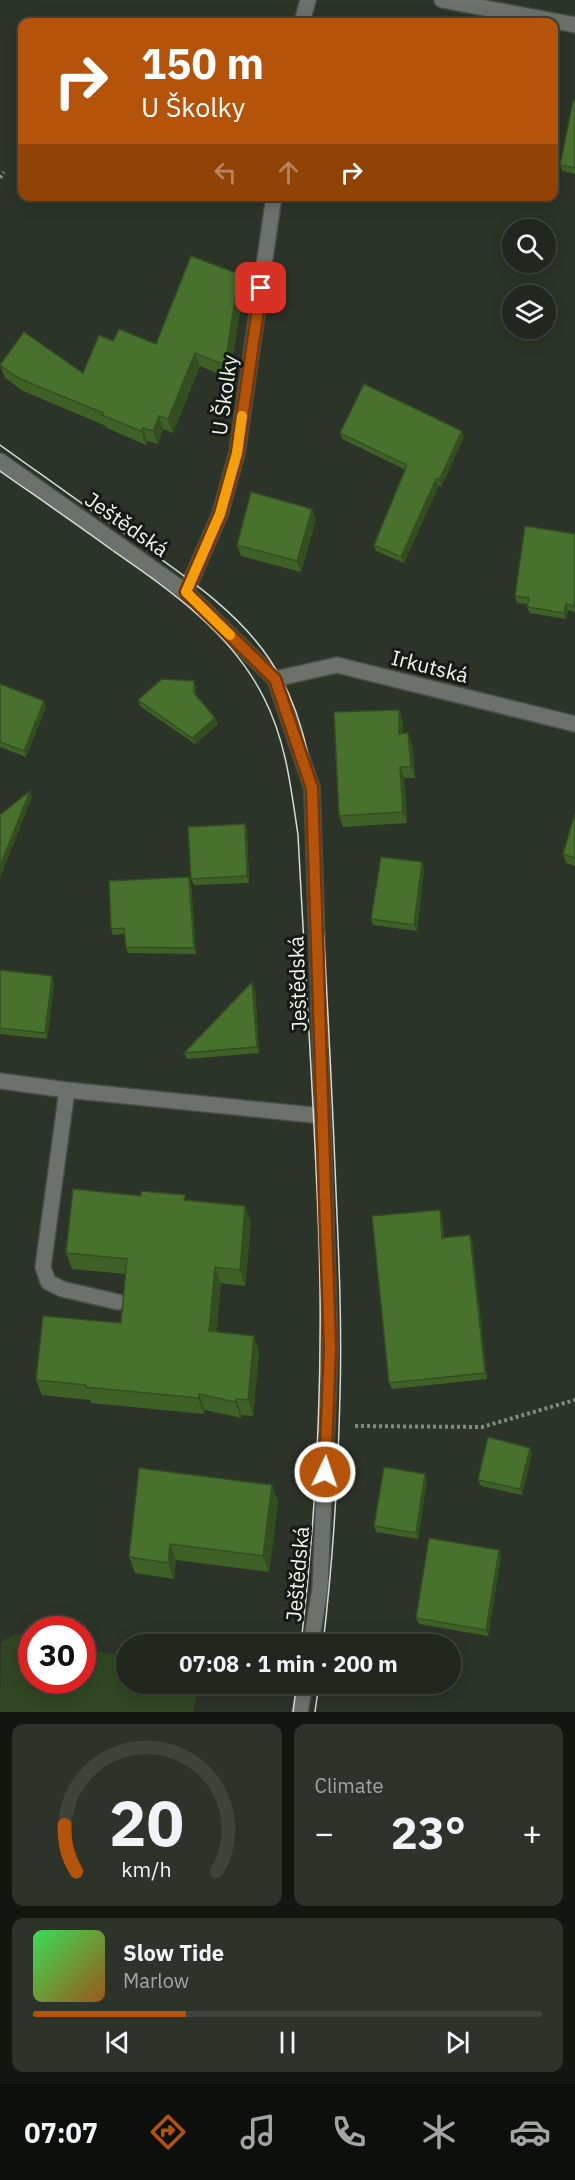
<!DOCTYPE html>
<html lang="en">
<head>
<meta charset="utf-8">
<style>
	:root { --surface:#21261e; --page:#2d322b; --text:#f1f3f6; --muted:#a2a5a4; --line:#3e433c; --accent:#b45309 }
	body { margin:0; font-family:"IBM Plex Sans",sans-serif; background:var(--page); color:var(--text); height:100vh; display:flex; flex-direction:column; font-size:22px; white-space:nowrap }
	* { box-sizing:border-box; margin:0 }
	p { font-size:20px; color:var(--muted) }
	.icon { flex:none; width:33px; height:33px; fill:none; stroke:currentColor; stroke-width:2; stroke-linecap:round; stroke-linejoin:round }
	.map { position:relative; height:1712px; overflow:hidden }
	.side { display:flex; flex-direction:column; gap:12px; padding:12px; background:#121510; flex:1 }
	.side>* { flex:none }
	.banner { position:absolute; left:18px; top:18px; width:540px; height:183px; border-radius:12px; box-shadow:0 3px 15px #0003,0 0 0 2px var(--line); background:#b45309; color:#fff; overflow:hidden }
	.controls { position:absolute; left:502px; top:219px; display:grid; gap:12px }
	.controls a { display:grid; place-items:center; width:54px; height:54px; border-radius:50%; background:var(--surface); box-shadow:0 3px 15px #0003,0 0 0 2px var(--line); font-size:30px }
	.speed { position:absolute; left:18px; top:1616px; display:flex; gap:12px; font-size:30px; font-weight:700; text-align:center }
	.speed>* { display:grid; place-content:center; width:78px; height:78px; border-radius:50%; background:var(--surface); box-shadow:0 3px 15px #0003,0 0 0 2px var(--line); line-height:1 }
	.speed .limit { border:9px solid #d22; background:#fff; color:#111 }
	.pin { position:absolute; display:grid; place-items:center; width:51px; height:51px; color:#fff; margin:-26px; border-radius:12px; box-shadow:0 3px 9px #0006 }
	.me { position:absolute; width:66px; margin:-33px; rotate:3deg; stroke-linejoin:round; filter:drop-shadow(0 0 4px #0008) }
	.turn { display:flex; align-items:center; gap:21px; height:126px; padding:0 24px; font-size:27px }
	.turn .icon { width:78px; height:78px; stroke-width:2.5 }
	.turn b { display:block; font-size:42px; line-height:51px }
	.lanes { display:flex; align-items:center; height:57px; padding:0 24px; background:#0003; justify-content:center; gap:30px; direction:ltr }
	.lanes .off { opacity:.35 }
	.big { font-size:45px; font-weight:700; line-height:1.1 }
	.side .card { flex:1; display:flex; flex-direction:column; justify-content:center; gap:9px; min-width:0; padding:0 21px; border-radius:12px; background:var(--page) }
	.side .dial { align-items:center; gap:0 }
	.dial svg { height:156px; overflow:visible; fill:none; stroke:var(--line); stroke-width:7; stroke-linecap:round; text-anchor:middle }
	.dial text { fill:var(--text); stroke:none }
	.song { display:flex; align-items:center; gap:18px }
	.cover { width:72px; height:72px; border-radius:9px; background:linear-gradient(135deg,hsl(130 70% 55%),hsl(30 70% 35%)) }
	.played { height:6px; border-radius:3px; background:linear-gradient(90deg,var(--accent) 30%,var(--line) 30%) }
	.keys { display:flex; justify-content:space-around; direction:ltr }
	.heat { display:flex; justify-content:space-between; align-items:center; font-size:33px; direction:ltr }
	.side .tiles { flex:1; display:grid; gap:12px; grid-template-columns:1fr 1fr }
	.card:last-child { grid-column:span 2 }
	.trip { position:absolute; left:116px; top:1634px; width:345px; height:60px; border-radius:30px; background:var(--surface); box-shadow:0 3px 15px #0003,0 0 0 2px var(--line); font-weight:700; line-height:60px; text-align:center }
	.menu { display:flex; height:96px; justify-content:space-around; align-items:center; background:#0d0f0c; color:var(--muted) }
	.menu .icon { width:42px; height:42px }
	.menu .selected { color:var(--accent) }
	.menu b { font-size:27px; color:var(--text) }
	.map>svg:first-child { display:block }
</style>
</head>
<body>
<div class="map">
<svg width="575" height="1712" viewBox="0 0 575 1712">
	<rect width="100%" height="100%" fill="#2c3328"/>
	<!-- green -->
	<path fill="#314723" d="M 18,1634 L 31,1637 L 32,1680 L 82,1680 L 83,1648 L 126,1657 L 126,1683 L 199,1683 L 193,1712 L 0,1712 L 1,1641 Z"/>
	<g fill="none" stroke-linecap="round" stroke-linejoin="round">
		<!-- service casing -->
		<g stroke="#474e44" stroke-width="18">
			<path id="service" d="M 0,1081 L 67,1090 L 43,1267 L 48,1282 L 62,1289 L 118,1302"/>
		</g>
		<!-- minor casing -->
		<g stroke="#474e44" stroke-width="18">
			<g id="minor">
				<path d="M 442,0 L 575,25"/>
				<path d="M 302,22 L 308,0"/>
				<path d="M 0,461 L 186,592 L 275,679 L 312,788 L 330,1349 L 320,1588 L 311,1644"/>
				<path d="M 186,592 L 220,514 L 237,453 L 274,196"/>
				<path d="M 275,679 L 337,665 L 575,724"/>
				<path d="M 67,1090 L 323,1116"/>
				<path d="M 300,1712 L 305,1683"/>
			</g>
		</g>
		<!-- path -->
		<g stroke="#838980" stroke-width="4" stroke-dasharray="3 3" stroke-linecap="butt">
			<path d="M 0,178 L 4,172"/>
			<path d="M 355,1426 L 482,1427 L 575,1400"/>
		</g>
		<!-- service -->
		<use href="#service" stroke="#6d716b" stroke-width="15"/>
		<!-- minor -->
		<use href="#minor" stroke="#6d716b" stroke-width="15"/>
		<!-- tram -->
		<g stroke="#d5dbd3" stroke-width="1.5">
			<path d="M 0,445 C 45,477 89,509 134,540 C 183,575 237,610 270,660 C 300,705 310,755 316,807 C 324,935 331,1063 336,1192 C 339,1259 342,1327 340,1395 C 338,1479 333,1561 323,1644"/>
			<path d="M 0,471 C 37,497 75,523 112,550 C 171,591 231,632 264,698 C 286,741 291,788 298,835 C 305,969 314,1103 319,1237 C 323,1373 317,1509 301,1644"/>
			<path d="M 293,1712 L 297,1683"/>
			<path d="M 315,1712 L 319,1683"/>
		</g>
	</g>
	<!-- wall -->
	<g fill="#3f6128">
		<path d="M 575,102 L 575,174 L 562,171 L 560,165 Z"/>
		<path d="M 239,274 L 244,288 L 229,378 L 200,366 L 173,433 L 163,429 L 158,444 L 147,441 L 146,445 L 107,428 L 106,426 L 23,391 L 5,378 L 0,365 L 83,373 L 113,341 L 156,344 Z"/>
		<path d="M 340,433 L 464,437 L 441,487 L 439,485 L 404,563 L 376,551 L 374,545 L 406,470 L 342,439 Z"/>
		<path d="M 316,519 L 301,572 L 241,556 L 237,545 Z"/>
		<path d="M 575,534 L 575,612 L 568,610 L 566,619 L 530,613 L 527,607 L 528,604 L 517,603 L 515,596 Z"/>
		<path d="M 194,681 L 196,687 L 196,696 L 215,718 L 218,724 L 195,744 L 140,706 L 138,700 Z"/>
		<path d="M 0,684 L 44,701 L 46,707 L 26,757 L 0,747 Z"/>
		<path d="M 399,710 L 403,721 L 403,734 L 408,733 L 412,744 L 415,778 L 404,778 L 407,823 L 343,827 L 339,816 Z"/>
		<path d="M 575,814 L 575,866 L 566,863 L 563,854 Z"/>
		<path d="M 245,824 L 247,830 L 249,883 L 194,885 L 191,879 Z"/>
		<path d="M 422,862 L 424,868 L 417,931 L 373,925 L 371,919 Z"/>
		<path d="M 189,877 L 191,883 L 196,954 L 128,953 L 126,947 L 125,934 L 113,935 L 111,929 Z"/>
		<path d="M 0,970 L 54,982 L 47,1039 L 0,1034 Z"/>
		<path d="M 255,988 L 259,1053 L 187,1059 L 184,1053 Z"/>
		<path d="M 186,1200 L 251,1222 L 245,1286 L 221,1283 L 216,1332 L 259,1352 L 253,1416 L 242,1415 L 241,1418 L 205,1410 L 204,1414 L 91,1403 L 90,1400 L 42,1395 L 36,1380 L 121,1323 L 126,1274 L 72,1269 L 66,1253 Z"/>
		<path d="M 442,1216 L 444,1238 L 472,1241 L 487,1379 L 392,1389 L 389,1383 Z"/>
		<path d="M 530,1448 L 532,1454 L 522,1495 L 481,1486 L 478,1480 Z"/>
		<path d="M 427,1480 L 418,1539 L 376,1532 L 374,1526 Z"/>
		<path d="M 278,1501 L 269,1572 L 176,1560 L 174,1579 L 135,1573 L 129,1557 Z"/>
		<path d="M 501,1556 L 488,1636 L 419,1624 L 416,1618 Z"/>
	</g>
	<!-- shaded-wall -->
	<g fill="#334f20">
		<path d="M 239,274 L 244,288 L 229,378 L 225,365 Z"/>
		<path d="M 195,353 L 200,366 L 173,433 L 168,419 Z"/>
		<path d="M 159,416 L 163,429 L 158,444 L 153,431 Z"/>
		<path d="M 143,428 L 147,441 L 146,445 L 141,431 Z"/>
		<path d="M 462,431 L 464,437 L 441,487 L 439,480 Z"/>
		<path d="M 436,479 L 439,485 L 404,563 L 401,557 Z"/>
		<path d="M 312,509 L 316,519 L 301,572 L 297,561 Z"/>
		<path d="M 566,604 L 568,610 L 566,619 L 564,613 Z"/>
		<path d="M 194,681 L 196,687 L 196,700 L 194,693 Z"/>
		<path d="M 44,701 L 46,707 L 26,757 L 24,751 Z"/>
		<path d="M 399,710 L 403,721 L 403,745 L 399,734 Z"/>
		<path d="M 215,718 L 218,724 L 195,744 L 192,738 Z"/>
		<path d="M 408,733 L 412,744 L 415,778 L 411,767 Z"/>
		<path d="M 400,767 L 404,778 L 407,823 L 403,812 Z"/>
		<path d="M 30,791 L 32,797 L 0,878 L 0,866 Z"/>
		<path d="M 245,824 L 247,830 L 249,883 L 247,876 Z"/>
		<path d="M 422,862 L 424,868 L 417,931 L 414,925 Z"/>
		<path d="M 189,877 L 191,883 L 196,954 L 194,948 Z"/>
		<path d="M 52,976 L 54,982 L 47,1039 L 45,1033 Z"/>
		<path d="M 252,982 L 255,988 L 259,1053 L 257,1047 Z"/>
		<path d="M 245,1206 L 251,1222 L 245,1286 L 240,1270 Z"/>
		<path d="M 440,1210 L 442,1216 L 444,1244 L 442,1238 Z"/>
		<path d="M 470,1235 L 472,1241 L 487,1379 L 485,1373 Z"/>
		<path d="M 215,1267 L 221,1283 L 215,1347 L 209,1331 Z"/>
		<path d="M 254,1336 L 259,1352 L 253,1416 L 248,1400 Z"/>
		<path d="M 199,1394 L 205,1410 L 204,1414 L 198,1398 Z"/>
		<path d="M 236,1399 L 242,1415 L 241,1418 L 235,1402 Z"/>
		<path d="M 530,1448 L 532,1454 L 522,1495 L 520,1489 Z"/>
		<path d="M 425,1474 L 427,1480 L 418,1539 L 416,1533 Z"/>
		<path d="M 272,1485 L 278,1501 L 269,1572 L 263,1556 Z"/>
		<path d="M 170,1544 L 176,1560 L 174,1579 L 168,1563 Z"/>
		<path d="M 499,1550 L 501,1556 L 488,1636 L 486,1630 Z"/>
	</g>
	<!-- building -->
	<g fill="#49712e" stroke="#334f20" stroke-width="1.5">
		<path d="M 573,101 L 575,102 L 575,168 L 560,165 Z"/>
		<path d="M 191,256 L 239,274 L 225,365 L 195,353 L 168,419 L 159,416 L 153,431 L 143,428 L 141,431 L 102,415 L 103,413 L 18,378 L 0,365 L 24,332 L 83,373 L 99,335 L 113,341 L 119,329 L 156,344 Z"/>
		<path d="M 364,384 L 462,431 L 439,480 L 436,479 L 401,557 L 374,545 L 407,465 L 340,433 Z"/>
		<path d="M 251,492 L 312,509 L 297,561 L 237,545 Z"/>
		<path d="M 525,526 L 575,534 L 575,597 L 574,606 L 566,604 L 564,613 L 527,607 L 529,598 L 515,596 Z"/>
		<path d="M 162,679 L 194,681 L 194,693 L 215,718 L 192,738 L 138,700 Z"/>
		<path d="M 0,684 L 44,701 L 24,751 L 0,742 Z"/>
		<path d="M 399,710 L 399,734 L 408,733 L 411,767 L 400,767 L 403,812 L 339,816 L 334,712 Z"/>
		<path d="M 30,791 L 0,866 L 0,815 Z"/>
		<path d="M 575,814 L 575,858 L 563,854 Z"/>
		<path d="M 245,824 L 247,876 L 191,879 L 188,827 Z"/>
		<path d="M 381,857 L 422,862 L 414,925 L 371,919 Z"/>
		<path d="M 189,877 L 194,948 L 126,947 L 124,928 L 111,929 L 109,881 Z"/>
		<path d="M 0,970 L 52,976 L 45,1033 L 0,1028 Z"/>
		<path d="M 252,982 L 257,1047 L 184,1053 Z"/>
		<path d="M 73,1189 L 141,1196 L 141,1191 L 185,1195 L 184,1200 L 245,1206 L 240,1270 L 215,1267 L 209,1331 L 254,1336 L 248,1400 L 236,1399 L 235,1402 L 199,1394 L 198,1398 L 85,1387 L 86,1385 L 36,1380 L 43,1316 L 121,1323 L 127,1259 L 66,1253 Z"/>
		<path d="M 440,1210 L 442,1238 L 470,1235 L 485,1373 L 389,1383 L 372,1216 Z"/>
		<path d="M 488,1437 L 530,1448 L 520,1489 L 478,1480 Z"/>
		<path d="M 384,1467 L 425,1474 L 416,1533 L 374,1526 Z"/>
		<path d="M 139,1468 L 272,1485 L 263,1556 L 170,1544 L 168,1563 L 129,1557 Z"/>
		<path d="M 429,1538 L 499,1550 L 486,1630 L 416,1618 Z"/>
	</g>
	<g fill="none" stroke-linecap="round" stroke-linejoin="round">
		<!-- route casing -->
		<g stroke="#753606" stroke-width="15">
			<path id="route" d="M 261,288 L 237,453 L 220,514 L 186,592 L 275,679 L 312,788 L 330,1349 L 325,1472"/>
		</g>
		<!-- route -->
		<use href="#route" stroke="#b45309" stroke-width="10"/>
		<!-- slow -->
		<path stroke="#f59e0b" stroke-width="10" d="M 230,635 L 186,592 L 220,514 L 237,453 L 242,416"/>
	</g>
	<g text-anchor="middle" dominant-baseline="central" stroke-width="6" stroke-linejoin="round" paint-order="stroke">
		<!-- street labels -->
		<g font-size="21" fill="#eff4ed" stroke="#161914">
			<text transform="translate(224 395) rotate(-82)">U Školky</text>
			<text transform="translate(127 524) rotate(35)">Ještědská</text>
			<text transform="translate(430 666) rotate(14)">Irkutská</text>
			<text transform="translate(297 984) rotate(-92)">Ještědská</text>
			<text transform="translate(297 1574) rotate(-85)">Ještědská</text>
		</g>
	</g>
</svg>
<div class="controls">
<a><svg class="icon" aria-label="search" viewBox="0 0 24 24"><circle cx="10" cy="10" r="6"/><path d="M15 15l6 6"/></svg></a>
<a><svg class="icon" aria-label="layers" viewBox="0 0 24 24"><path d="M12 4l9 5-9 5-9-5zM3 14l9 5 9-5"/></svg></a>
</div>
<div class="speed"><div class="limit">30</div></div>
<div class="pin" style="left:261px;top:288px;background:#d93025"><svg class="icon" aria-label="arrive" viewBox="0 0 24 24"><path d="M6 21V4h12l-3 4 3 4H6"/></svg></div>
<svg class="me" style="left:325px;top:1472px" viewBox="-20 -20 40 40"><circle r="17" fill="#b45309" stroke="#fff" stroke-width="3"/><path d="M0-11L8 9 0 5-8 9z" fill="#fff"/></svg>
<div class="trip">07:08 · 1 min · 200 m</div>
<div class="banner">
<div class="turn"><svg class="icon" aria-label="right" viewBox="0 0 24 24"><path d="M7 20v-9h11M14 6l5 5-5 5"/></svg><div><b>150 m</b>U Školky</div></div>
<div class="lanes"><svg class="icon off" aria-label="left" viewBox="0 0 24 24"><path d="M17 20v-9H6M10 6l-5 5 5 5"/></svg><svg class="icon off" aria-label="ahead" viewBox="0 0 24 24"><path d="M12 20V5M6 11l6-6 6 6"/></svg><svg class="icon" aria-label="right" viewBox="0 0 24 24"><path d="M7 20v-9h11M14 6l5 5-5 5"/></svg></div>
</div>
</div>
<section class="side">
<div class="tiles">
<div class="card dial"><svg viewBox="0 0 100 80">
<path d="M14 69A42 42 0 1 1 86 69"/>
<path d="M14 69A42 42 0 0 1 8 45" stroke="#b45309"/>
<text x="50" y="56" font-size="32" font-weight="700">20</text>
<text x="50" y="72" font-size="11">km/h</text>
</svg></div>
<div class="card"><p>Climate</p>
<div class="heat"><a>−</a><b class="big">23°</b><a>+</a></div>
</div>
<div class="card">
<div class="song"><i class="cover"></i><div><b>Slow Tide</b><p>Marlow</p></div></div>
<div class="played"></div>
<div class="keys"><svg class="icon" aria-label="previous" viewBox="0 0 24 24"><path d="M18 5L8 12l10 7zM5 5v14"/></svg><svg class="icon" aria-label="pause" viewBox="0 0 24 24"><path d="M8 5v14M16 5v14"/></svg><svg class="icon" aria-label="next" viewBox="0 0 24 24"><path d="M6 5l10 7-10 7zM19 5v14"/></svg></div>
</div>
</div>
</section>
<nav class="menu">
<b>07:07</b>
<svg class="icon selected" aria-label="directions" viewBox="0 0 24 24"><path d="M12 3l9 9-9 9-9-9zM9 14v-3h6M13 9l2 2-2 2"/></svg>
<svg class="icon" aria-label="music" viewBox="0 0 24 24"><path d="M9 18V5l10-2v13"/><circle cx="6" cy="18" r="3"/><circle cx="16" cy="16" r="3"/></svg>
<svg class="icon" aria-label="phone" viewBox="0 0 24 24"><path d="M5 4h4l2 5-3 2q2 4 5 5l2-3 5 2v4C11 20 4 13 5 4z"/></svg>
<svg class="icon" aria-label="climate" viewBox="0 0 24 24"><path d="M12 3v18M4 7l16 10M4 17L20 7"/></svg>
<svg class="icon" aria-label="car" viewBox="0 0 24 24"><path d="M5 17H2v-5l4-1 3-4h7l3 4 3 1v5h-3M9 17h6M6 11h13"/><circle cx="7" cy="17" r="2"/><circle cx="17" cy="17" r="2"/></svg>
</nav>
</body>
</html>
